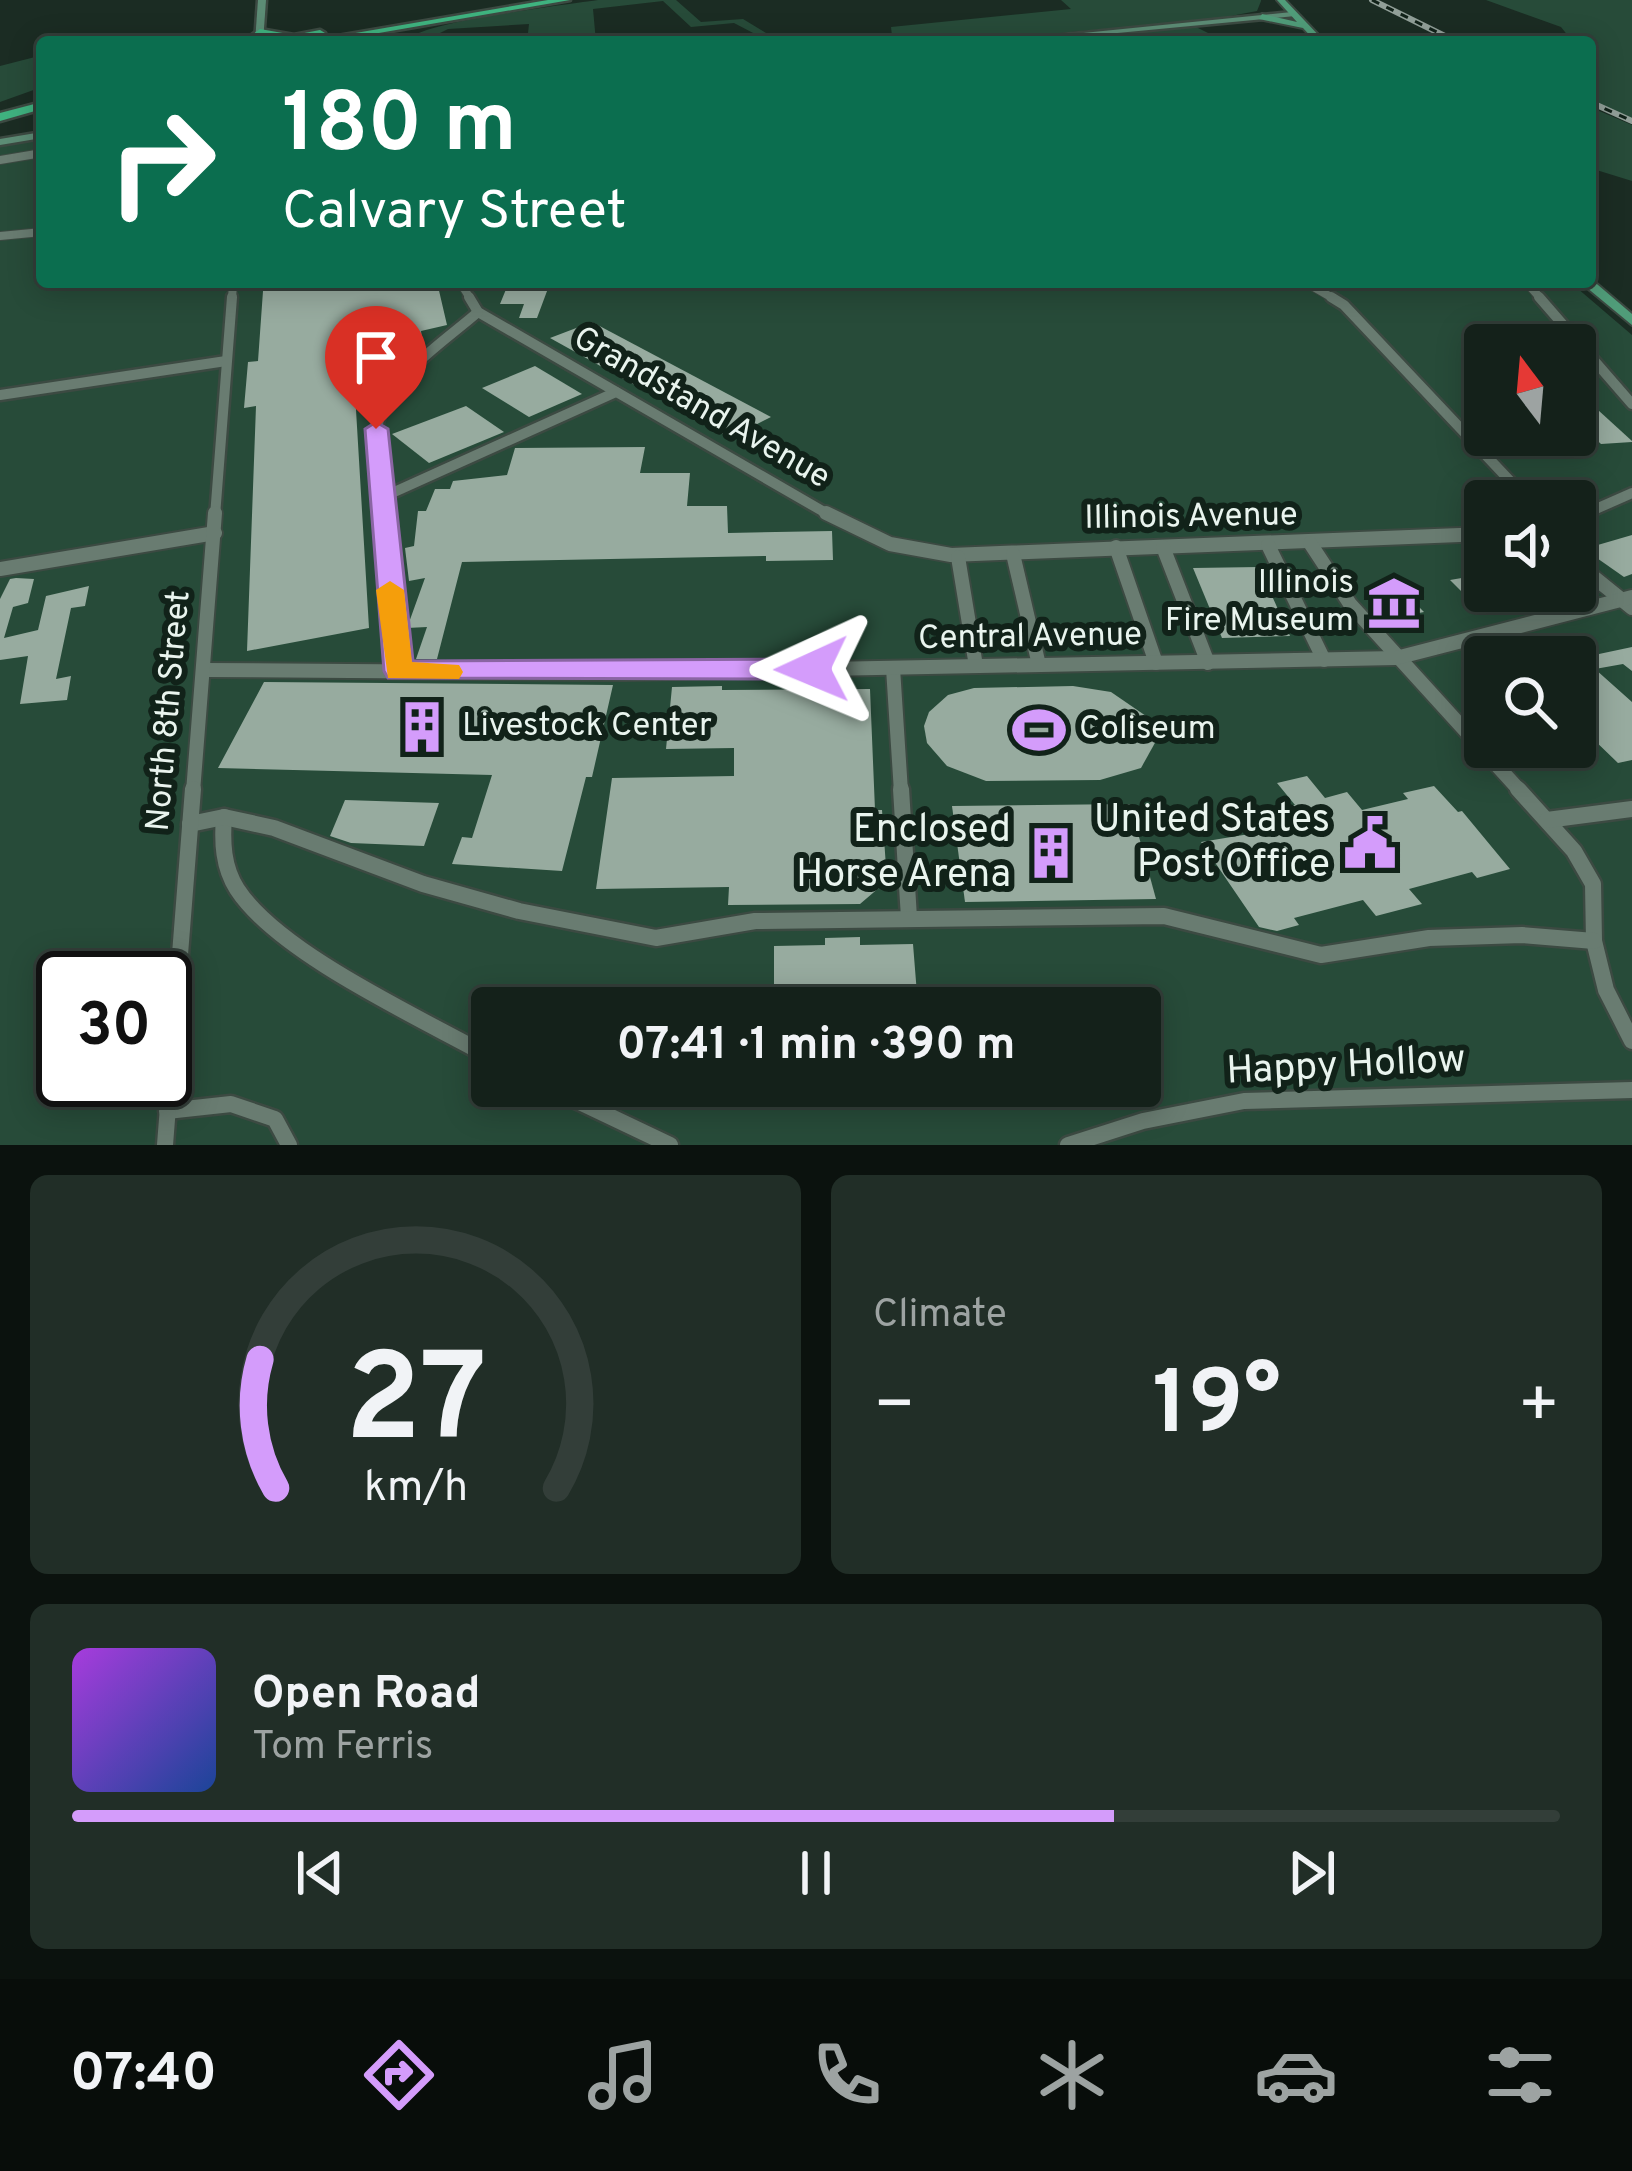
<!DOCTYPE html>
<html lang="en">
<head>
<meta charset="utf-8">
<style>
	:root { --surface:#14211a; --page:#212e27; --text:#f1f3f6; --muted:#9da3a2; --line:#333e39; --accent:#d49cfb }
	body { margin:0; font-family:Overpass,sans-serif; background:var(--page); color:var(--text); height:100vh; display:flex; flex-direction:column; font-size:45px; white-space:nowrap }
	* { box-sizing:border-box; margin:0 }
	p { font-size:39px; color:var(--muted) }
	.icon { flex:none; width:66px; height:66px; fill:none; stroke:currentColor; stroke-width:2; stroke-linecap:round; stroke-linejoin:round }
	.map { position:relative; height:1145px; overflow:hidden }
	.drawer { display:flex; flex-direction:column; gap:30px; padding:30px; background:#0b120e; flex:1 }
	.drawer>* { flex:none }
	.hud { position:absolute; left:36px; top:36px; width:1560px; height:252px; border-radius:12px; box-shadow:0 6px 30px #0003,0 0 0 3px var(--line); background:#0b6e4f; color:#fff; overflow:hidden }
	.needle { width:78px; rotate:344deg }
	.buttons { position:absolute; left:1464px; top:324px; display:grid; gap:24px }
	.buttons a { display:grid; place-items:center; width:132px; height:132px; border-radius:12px; background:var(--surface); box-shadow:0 6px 30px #0003,0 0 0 3px var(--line); font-size:60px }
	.speed { position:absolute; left:36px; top:951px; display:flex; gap:24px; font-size:60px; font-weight:700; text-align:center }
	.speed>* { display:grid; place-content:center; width:156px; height:156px; border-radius:50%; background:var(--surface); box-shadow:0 6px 30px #0003,0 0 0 3px var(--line); line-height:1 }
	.speed .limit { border:6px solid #111; border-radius:18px; background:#fff; color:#111 }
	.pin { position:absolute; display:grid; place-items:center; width:102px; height:102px; color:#fff; margin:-123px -51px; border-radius:50% 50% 50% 0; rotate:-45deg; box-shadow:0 0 12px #0007 }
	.pin .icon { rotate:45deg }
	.me { position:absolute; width:132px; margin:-66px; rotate:269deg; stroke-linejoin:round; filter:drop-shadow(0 0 9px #0008) }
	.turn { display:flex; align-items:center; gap:42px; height:252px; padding:0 48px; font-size:54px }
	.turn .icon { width:156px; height:156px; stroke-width:2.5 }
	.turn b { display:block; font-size:84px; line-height:102px }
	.big { font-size:90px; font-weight:700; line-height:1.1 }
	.drawer .card { flex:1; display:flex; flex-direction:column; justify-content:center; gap:18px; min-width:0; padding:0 42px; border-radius:18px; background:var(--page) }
	.drawer .dial { align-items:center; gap:0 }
	.dial svg { height:312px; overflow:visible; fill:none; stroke:var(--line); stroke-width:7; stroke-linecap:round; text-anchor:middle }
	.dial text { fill:var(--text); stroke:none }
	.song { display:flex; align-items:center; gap:36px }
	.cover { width:144px; height:144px; border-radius:18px; background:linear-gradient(135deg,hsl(280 70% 55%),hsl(220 70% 35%)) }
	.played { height:12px; border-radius:6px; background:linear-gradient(90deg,var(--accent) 70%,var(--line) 70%) }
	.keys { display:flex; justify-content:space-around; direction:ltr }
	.heat { display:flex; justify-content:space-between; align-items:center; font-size:66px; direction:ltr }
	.drawer .tiles { flex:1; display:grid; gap:30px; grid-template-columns:1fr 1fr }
	.card:last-child { grid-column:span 2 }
	.trip { position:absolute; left:471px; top:987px; width:690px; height:120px; border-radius:12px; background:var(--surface); box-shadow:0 6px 30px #0003,0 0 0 3px var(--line); font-weight:700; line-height:120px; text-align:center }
	.dock { display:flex; height:192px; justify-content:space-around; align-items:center; background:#080d0a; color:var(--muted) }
	.dock .icon { width:84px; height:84px }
	.dock .active { color:var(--accent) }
	.dock b { font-size:54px; color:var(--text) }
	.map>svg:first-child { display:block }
</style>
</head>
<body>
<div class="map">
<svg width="1632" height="1145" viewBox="0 0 1632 1145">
	<rect width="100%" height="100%" fill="#1b2c23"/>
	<!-- green -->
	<g fill="#274b39" fill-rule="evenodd">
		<path d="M 598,0 L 676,0 L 701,22 L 743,19 L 766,33 L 757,35 L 734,23 L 691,27 L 663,1 L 593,9 L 596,42 L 534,42 L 540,40 L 528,33 L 529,24 L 448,29 L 440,33 L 442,42 L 407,40 C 425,21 565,5 598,0 Z"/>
		<path d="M 1061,0 L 1261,0 L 1261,1 L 1257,11 L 1215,19 L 962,42 L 892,36 L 891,27 L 1071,9 Z"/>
		<path d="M 1486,0 L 1632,0 L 1632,118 L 1590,100 L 1590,42 L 1573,42 L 1561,27 Z"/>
		<path d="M 1194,26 L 1226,42 L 1023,42 Z"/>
		<path d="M 35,57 L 42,62 L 42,87 L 0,102 L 0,66 Z"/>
		<path d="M 1590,107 L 1632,125 L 1632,181 L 1590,168 Z"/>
		<path d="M 42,137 L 42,282 L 1570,282 L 1632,335 L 1632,1145 L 0,1145 L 0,144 ZM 1485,345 L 1575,345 L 1575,435 L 1485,435 ZM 1485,501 L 1575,501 L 1575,591 L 1485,591 ZM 1485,657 L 1575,657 L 1575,747 L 1485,747 ZM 63,978 L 165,978 L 165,1080 L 63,1080 ZM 492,1008 L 1140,1008 L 1140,1086 L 492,1086 Z"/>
	</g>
	<!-- building -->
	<g fill="#97ab9f">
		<path d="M 337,282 L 437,282 L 447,325 L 421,331 L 423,345 L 410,357 L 398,358 L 399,368 L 392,376 L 372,379 L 373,391 L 355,393 L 369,628 L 247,651 L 256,406 L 244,408 L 248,362 L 258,361 L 263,291 Z"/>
		<path d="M 509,282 L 550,283 L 537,318 L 519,318 L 524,304 L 500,304 Z"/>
		<path d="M 592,322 L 771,417 L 730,438 L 550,338 Z"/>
		<path d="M 535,366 L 582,394 L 529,417 L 482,388 Z"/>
		<path d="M 1575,389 L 1632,441 L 1632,442 L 1601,444 L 1575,419 Z"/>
		<path d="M 466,406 L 504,432 L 429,463 L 392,434 Z"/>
		<path d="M 645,447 L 640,473 L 690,473 L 687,506 L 727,506 L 728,533 L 832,531 L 833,560 L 766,561 L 766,556 L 462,562 L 437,659 L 416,659 L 427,627 L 407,628 L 425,578 L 409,581 L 405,548 L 414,546 L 418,511 L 426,511 L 435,489 L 450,489 L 453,481 L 507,475 L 515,448 Z"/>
		<path d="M 1632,535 L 1632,574 L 1624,577 L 1584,549 Z"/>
		<path d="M 1259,567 L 1290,636 L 1222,638 L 1193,568 Z"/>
		<path d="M 1485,574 L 1485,591 L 1545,591 L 1545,597 L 1475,605 L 1450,580 Z"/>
		<path d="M 16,578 L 34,579 L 28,603 L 13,607 L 4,638 L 38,630 L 46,596 L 89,586 L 85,606 L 71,608 L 56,679 L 71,676 L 67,700 L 20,704 L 28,656 L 0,660 L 0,599 L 10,579 Z"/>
		<path d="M 1400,588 L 1424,612 L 1388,619 L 1364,595 Z"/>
		<path d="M 1632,647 L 1632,671 L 1623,664 L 1595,669 L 1632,702 L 1632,760 L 1618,763 L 1590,736 L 1575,739 L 1575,651 L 1592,648 L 1599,654 Z"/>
		<path d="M 264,682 L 613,685 L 592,777 L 586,777 L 562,871 L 452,864 L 462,837 L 472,838 L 492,775 L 218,768 Z"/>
		<path d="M 722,686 L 722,690 L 870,689 L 875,810 L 882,810 L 887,881 L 860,904 L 728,905 L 729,887 L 596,889 L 612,778 L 734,776 L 734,748 L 666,749 L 672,687 Z"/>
		<path d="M 1073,686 L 1111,692 L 1146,716 L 1156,741 L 1141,768 L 1100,780 L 986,781 L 947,766 L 927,743 L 924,726 L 929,712 L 948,695 L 974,688 Z"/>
		<path d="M 1307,776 L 1325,798 L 1347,792 L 1362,810 L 1408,799 L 1403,793 L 1434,786 L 1458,812 L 1462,811 L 1510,869 L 1477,878 L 1472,872 L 1409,889 L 1422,904 L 1376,916 L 1363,900 L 1294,918 L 1299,925 L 1277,931 L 1259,927 L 1201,842 L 1286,828 L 1273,811 L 1295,805 L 1277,783 Z"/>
		<path d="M 345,800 L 439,803 L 424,846 L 351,843 L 330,836 Z"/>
		<path d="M 1130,804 L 1156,899 L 965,902 L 952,806 Z"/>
		<path d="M 860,937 L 860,945 L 913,944 L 917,994 L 862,996 L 862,1006 L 830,1007 L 830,996 L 774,997 L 774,946 L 825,945 L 825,938 Z"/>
	</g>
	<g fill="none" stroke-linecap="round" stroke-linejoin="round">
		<!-- street-far3 casing -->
		<g stroke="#3c4a42" stroke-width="10">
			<g id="street-far3">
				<path d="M 0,160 L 42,153"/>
				<path d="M 0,236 L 42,232"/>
				<path d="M 460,282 L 471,300"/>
				<path d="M 1305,282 L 1336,300"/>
				<path d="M 1526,282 L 1542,300"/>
				<path d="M 232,300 L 233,282"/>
			</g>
		</g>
		<!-- street-far2 casing -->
		<g stroke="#3c4a42" stroke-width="15">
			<g id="street-far2">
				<path d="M 469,297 L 478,312 L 831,516"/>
				<path d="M 1331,297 L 1344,305 L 1529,501"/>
				<path d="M 1539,297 L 1632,404"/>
				<path d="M 0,395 L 226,361"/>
				<path d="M 381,498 L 616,392"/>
				<path d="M 215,516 L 232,297"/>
				<path d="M 381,516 C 378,485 370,443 381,413 C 396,372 446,340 478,312"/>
				<path d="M 1580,516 L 1632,493"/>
			</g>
		</g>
		<!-- street-far1 casing -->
		<g stroke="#3c4a42" stroke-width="18">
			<g id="street-far1">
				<path d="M 380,513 L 399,671"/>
				<path d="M 826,513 L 890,544 L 951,555 L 1485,534"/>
				<path d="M 1575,518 L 1587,513"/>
				<path d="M 1310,543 L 1350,604 L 1521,792"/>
				<path d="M 1268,545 L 1324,660"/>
				<path d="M 1116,547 L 1156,663"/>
				<path d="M 1163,547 L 1208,663"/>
				<path d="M 1013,554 L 1039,665"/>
				<path d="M 958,557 L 976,666"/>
				<path d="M 1575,562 L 1632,608"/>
				<path d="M 0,569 L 215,533"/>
				<path d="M 893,668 L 901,792"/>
				<path d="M 204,670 L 625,673 L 1396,658 L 1632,597"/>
				<path d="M 193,792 L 215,513"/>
			</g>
		</g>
		<!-- street casing -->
		<g stroke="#3c4a42" stroke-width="21">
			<g id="street">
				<path d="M 901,789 L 909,918"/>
				<path d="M 1518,789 L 1574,851 L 1593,884 L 1594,941 L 1606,990 L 1632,1041"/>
				<path d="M 224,817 C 222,842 223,867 237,889 C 279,954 423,1019 492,1058"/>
				<path d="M 1547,820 L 1632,809"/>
				<path d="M 190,824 L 224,817 L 274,828 L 423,884 L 519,911 L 656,938 L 755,921 L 1164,916 L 1321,955 L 1429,938 L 1522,935 L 1594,941"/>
				<path d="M 546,1086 L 670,1145"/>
				<path d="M 167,1111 L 231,1104 L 275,1119 L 289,1145"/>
				<path d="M 165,1145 L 193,789"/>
				<path d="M 1068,1145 L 1143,1121 L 1244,1101 L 1632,1090"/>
			</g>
		</g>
		<!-- secondary casing -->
		<g stroke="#3c4a42" stroke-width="5">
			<g id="secondary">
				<path d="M 258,0 L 266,0 L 263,42 L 255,42 Z"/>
				<path d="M 1292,12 L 1295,16 L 1023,42 L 994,42 Z"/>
				<path d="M 42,132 L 42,138 L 0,145 L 0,139 Z"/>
			</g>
		</g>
		<!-- primary casing -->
		<g stroke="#3c4a42" stroke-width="4">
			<g id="primary">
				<path d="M 1277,0 L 1285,0 L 1325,42 L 1316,42 L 1303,28 L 1259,19 L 1262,14 L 1297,22 Z"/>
				<path d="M 1591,279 L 1632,314 L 1632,325 L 1580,282 L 1590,282 Z"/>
			</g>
		</g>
		<!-- highway casing -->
		<g stroke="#3c4a42" stroke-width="5">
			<g id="highway">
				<path d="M 548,0 L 570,0 L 327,42 L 303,42 Z"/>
				<path d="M 260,29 L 294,35 L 320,30 L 325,33 L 290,42 L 270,42 L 279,38 L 262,35 L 253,42 L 242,42 Z"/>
				<path d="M 42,102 L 42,109 L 0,121 L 0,113 Z"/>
			</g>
		</g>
		<!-- street-far3 -->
		<use href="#street-far3" stroke="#697c71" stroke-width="8"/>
		<!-- street-far2 -->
		<use href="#street-far2" stroke="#697c71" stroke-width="10"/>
		<!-- street-far1 -->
		<use href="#street-far1" stroke="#697c71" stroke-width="14"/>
		<!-- street -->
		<use href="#street" stroke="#697c71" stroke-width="16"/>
		<!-- secondary -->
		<use href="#secondary" fill="#5c8c75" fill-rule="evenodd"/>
		<!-- primary -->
		<use href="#primary" fill="#509c79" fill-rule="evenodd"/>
		<!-- highway -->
		<use href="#highway" fill="#3fb27f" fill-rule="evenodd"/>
		<!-- rail casing -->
		<g stroke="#919f98" stroke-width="6">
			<g id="rail">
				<path d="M 1372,0 L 1457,42"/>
				<path d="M 1590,102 L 1632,121"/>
			</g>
		</g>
		<!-- rail -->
		<use href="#rail" stroke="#112219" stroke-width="3" stroke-dasharray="8" stroke-linecap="butt"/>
	</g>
	<!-- route -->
	<path fill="#d49cfb" stroke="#8a65a3" stroke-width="3" d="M 376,422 L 388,429 L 413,661 L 812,659 L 827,669 L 812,679 L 388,678 L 384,671 L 365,429 Z"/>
	<!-- slow -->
	<path fill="#f59e0b" d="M 390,581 L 404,590 L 412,662 L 459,665 L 463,672 L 459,679 L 388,678 L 376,590 Z"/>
	<!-- icons -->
	<defs>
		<g id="museum-bare" transform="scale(4.14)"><path d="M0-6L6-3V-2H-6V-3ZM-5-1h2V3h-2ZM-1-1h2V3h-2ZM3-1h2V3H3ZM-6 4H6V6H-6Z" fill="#d49cfb" stroke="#112219" stroke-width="2.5" paint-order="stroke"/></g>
		<g id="building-bare" transform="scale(4.14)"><path d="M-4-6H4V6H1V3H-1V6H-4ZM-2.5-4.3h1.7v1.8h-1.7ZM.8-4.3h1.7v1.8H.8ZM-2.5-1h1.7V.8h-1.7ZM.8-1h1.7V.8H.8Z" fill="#d49cfb" stroke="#112219" stroke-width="2.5" paint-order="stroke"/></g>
		<g id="stadium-bare" transform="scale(4.14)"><path d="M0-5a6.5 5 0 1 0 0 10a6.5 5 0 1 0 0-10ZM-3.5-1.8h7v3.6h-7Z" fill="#d49cfb" stroke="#112219" stroke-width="2.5" paint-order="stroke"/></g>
		<g id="civic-bare" transform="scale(4.14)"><path d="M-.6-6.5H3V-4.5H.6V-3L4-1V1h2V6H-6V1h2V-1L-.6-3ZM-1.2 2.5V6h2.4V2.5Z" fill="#d49cfb" stroke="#112219" stroke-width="2.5" paint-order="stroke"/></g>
	</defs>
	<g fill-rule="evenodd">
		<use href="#museum-bare" x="1394" y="603"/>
		<use href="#building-bare" x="422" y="727"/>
		<use href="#stadium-bare" x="1039" y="730"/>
		<use href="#civic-bare" x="1370" y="843"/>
		<use href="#building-bare" x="1051" y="853"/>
	</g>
	<g text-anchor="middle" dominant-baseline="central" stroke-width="12" stroke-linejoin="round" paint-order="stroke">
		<!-- street labels -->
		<g font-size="33" fill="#e9f4ee" stroke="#112219">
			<text transform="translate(701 409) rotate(30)">Grandstand Avenue</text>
			<text transform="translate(1191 518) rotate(-1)">Illinois Avenue</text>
			<text transform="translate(1030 638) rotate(-1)">Central Avenue</text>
			<text transform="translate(170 711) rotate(-85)">North 8th Street</text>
		</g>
		<!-- poi labels -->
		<g font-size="33" fill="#e9f4ee" stroke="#112219" text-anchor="start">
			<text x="1354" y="584" text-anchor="end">Illinois<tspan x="1354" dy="38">Fire Museum</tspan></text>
			<text x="462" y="727">Livestock Center</text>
			<text x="1079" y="730">Coliseum</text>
		</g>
		<!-- near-poi labels -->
		<g font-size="39" fill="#e9f4ee" stroke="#112219" text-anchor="end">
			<text x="1330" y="821">United States<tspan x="1330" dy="45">Post Office</tspan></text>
			<text x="1011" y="831">Enclosed<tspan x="1011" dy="45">Horse Arena</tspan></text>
		</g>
		<!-- near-street labels -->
		<g font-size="39" fill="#e9f4ee" stroke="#112219">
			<text transform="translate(1346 1067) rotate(-3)">Happy Hollow</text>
		</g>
	</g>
</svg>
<div class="buttons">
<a><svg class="needle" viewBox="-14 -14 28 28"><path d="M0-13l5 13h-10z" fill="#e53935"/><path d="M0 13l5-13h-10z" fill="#9da3a2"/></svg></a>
<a><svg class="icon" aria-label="sound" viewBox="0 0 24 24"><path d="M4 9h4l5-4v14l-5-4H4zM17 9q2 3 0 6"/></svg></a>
<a><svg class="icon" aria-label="search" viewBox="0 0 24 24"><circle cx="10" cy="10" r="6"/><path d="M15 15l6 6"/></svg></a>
</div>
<div class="speed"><div class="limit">30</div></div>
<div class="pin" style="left:376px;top:429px;background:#d93025"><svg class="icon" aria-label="arrive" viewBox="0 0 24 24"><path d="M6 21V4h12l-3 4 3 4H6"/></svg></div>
<svg class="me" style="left:812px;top:669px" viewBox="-20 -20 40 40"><path d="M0-17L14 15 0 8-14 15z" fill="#d49cfb" stroke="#fff" stroke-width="4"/></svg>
<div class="trip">07:41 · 1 min · 390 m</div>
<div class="hud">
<div class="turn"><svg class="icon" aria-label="right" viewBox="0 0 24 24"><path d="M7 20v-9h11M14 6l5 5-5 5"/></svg><div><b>180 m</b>Calvary Street</div></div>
</div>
</div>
<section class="drawer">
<div class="tiles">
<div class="card dial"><svg viewBox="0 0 100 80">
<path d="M14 69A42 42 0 1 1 86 69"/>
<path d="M14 69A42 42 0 0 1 10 36" stroke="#d49cfb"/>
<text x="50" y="56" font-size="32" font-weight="700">27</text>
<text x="50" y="72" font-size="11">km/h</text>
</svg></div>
<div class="card"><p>Climate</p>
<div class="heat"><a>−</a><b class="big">19°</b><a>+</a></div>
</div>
<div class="card">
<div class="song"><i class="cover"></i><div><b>Open Road</b><p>Tom Ferris</p></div></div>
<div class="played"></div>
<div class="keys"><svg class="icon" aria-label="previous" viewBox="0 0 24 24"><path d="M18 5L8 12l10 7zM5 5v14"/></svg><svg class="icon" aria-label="pause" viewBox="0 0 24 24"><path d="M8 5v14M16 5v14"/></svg><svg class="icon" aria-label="next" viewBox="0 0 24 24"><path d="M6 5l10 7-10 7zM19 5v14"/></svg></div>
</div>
</div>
</section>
<nav class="dock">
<b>07:40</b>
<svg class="icon active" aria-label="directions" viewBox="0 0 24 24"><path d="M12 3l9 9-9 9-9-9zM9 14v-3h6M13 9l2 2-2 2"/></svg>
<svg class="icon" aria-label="music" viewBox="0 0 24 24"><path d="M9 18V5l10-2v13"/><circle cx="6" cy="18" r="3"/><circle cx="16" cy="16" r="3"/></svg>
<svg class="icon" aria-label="phone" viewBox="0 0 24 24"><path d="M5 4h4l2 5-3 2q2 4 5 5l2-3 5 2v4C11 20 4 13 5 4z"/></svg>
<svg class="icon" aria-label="climate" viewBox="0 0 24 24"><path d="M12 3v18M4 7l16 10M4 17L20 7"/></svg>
<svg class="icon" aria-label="car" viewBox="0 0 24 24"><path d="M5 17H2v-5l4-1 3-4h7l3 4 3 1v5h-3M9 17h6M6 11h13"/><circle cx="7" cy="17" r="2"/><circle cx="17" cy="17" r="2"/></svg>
<svg class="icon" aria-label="filters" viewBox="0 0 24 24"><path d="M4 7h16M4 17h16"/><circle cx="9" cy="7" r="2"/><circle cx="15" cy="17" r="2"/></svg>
</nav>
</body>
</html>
